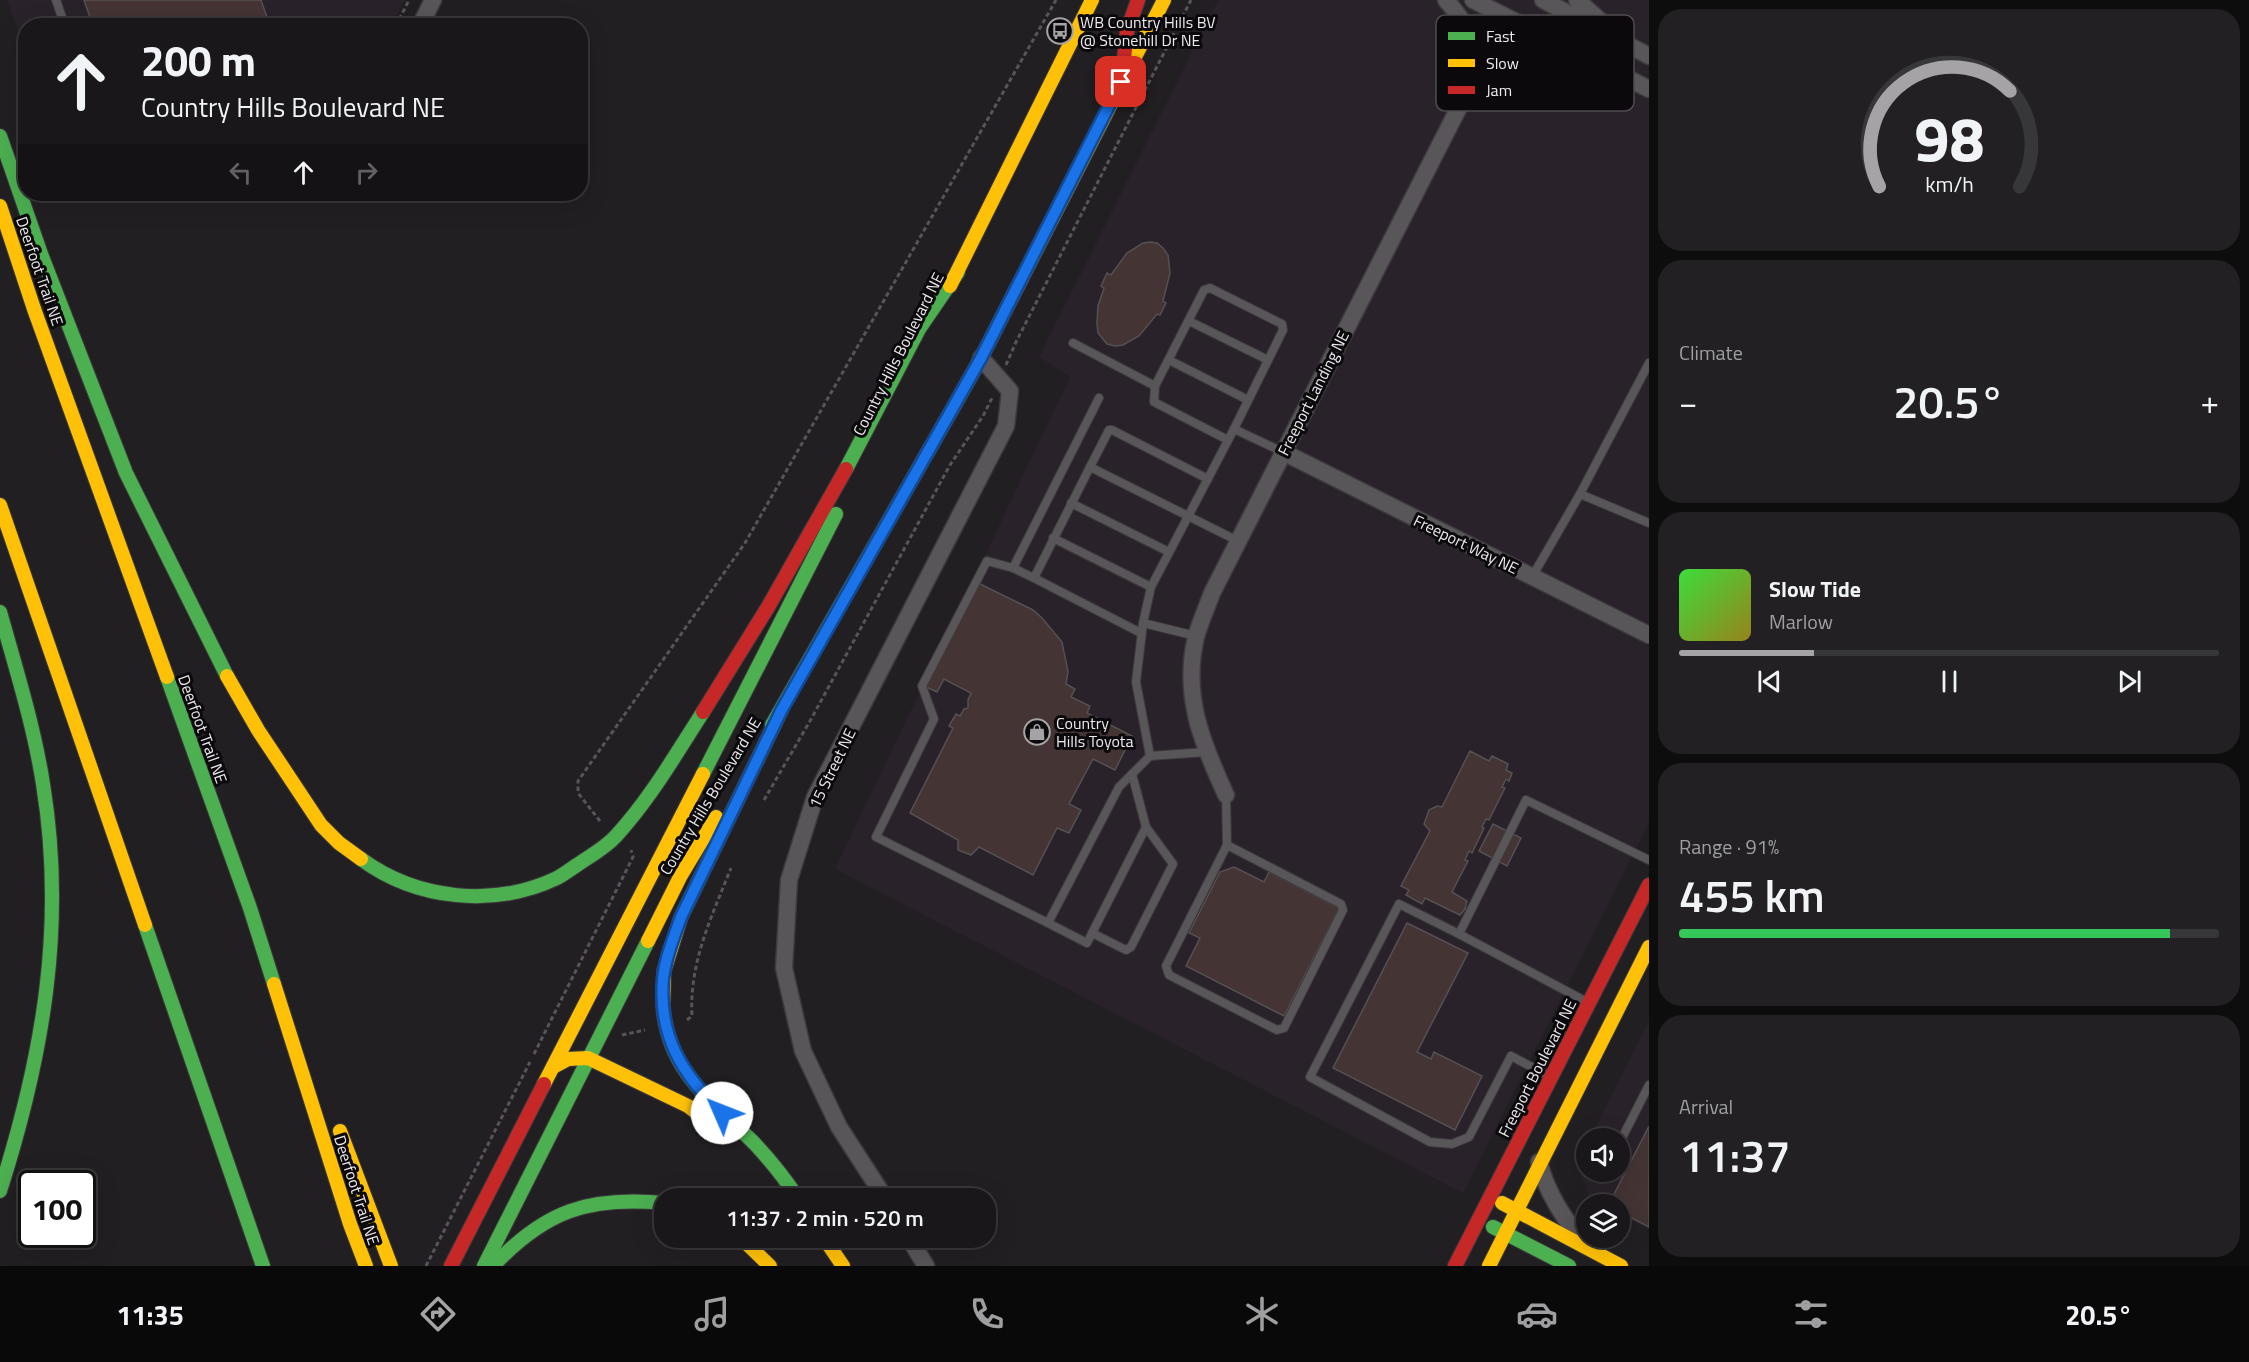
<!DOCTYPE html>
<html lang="en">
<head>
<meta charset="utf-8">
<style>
	:root { --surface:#19171a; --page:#222023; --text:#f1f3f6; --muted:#9f9fa2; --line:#373639; --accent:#a6a3a7 }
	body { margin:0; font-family:"Titillium Web",sans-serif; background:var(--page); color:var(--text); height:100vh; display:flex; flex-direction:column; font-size:22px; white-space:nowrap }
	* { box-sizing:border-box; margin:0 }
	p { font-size:20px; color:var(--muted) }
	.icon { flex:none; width:33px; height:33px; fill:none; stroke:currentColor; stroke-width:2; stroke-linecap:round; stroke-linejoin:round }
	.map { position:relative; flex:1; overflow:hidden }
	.panel { display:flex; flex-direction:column; gap:9px; padding:9px; background:#0e0d0e; width:600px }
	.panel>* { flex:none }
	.hud { position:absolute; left:18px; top:18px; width:570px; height:183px; border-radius:24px; box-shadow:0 6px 24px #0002,0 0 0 2px var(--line); background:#19171a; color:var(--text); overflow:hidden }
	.tools { position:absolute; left:1576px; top:1128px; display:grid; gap:12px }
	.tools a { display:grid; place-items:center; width:54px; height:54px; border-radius:50%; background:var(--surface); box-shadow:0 6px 24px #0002,0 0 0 2px var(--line); font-size:30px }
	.speed { position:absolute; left:18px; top:1170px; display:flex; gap:12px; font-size:30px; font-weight:700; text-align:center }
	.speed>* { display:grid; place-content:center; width:78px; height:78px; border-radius:50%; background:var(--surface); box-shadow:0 6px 24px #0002,0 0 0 2px var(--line); line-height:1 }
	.speed .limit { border:3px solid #111; border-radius:9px; background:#fff; color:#111 }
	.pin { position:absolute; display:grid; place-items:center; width:51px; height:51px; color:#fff; margin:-26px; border-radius:12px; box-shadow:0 3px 9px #0006 }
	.me { position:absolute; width:66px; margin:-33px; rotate:314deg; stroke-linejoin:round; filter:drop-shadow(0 0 4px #0008) }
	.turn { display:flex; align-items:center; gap:21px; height:126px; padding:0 24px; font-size:27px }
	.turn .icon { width:78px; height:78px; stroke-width:2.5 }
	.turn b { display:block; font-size:42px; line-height:51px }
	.lanes { display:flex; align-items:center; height:57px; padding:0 24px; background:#0003; justify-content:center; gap:30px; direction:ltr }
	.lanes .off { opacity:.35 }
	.big { font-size:45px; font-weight:600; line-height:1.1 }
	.panel .widget { flex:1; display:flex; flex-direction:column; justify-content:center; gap:9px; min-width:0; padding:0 21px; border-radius:24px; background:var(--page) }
	.panel .dial { align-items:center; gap:0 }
	.dial svg { height:156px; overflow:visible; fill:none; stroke:var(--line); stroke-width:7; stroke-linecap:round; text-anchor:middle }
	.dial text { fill:var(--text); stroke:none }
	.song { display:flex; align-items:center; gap:18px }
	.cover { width:72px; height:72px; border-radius:9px; background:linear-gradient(135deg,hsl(120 70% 55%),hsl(50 70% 35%)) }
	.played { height:6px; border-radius:3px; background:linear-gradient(90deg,var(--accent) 25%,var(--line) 25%) }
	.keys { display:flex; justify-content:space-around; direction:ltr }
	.heat { display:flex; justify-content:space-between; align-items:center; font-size:33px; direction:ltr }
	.charge { height:9px; border-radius:4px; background:linear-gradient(90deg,#34c759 91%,var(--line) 0) }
	.trip { position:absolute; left:654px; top:1188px; width:342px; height:60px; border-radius:24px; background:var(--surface); box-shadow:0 6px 24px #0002,0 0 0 2px var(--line); font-weight:600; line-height:60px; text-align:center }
	.menu { display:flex; height:96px; justify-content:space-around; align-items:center; background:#0a090a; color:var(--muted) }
	.menu .icon { width:42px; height:42px }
	.menu .current { color:var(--accent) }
	.menu b { font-size:27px; color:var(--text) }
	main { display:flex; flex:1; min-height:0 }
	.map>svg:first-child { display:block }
</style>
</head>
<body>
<main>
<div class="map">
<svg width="1649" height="1266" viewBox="0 0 1649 1266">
	<rect width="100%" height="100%" fill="#211f22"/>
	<!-- built -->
	<g fill="#2a222a">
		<path d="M 7,0 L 405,0 L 392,25 L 26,26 L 25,53 Z"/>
		<path d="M 1218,0 L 1649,0 L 1649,823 L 1463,1193 L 835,869 L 1070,377 L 1039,357 Z"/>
		<path d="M 1649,1020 L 1649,1230 L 1620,1215 L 1620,1204 L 1600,1204 L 1590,1199 L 1577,1165 L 1587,1144 L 1587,1172 L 1620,1172 L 1620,1138 L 1590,1138 Z"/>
	</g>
	<!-- building -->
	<g fill="#443433" stroke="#545152" stroke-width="1.5">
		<path d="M 84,0 L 261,0 L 270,26 L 93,26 Z"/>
		<path d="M 1150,242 L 1157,243 L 1163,248 L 1168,255 L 1170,273 L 1163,301 L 1166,303 L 1160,315 L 1157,314 L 1139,336 L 1123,345 L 1115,346 L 1107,344 L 1098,333 L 1097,323 L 1098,306 L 1104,288 L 1101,286 L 1107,273 L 1111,275 L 1127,253 L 1143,243 Z"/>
		<path d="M 978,583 L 1033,610 L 1042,618 L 1062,642 L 1068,672 L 1066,684 L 1075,689 L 1071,697 L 1090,706 L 1087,713 L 1132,736 L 1115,770 L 1093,759 L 1069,804 L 1081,810 L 1069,833 L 1057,828 L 1033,875 L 979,847 L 971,855 L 958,850 L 958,840 L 910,813 L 953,728 L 949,726 L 956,714 L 960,716 L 964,709 L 968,708 L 968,700 L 971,693 L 944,679 L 937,692 L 924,686 Z"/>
		<path d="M 1470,751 L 1489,761 L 1492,756 L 1508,764 L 1506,770 L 1512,773 L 1509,781 L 1506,779 L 1502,787 L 1505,788 L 1489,820 L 1486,819 L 1482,827 L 1484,828 L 1472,853 L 1469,851 L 1465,860 L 1468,861 L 1452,892 L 1467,901 L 1465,909 L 1460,915 L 1425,898 L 1422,904 L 1406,895 L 1409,890 L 1401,886 L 1430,831 L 1424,824 L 1429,810 L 1437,806 L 1442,807 Z"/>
		<path d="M 1493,824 L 1521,838 L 1507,866 L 1479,851 Z"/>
		<path d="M 1234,867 L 1264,882 L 1269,872 L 1339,908 L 1284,1016 L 1186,966 L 1200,938 L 1189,933 L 1220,872 Z"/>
		<path d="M 1407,923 L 1468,953 L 1417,1052 L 1431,1059 L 1434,1052 L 1482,1076 L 1455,1130 L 1333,1068 Z"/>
		<path d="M 1649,1126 L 1649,1227 L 1620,1212 L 1620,1204 L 1609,1204 Z"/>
	</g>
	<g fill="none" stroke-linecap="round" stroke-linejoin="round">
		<!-- lane casing -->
		<g stroke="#3c3a3c" stroke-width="10">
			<g id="lane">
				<path d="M 56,0 L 65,26"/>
				<path d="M 1189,321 L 1268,360"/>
				<path d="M 1073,343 L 1155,386 L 1204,290 L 1210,288 L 1282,324 L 1283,330 L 1234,429 L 1283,452"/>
				<path d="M 1169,360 L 1248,400"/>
				<path d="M 1155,386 L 1154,402 L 1228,440"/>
				<path d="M 1090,467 L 1034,578 L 1013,568 L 1099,398"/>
				<path d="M 1208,479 L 1112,430 L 1109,430 L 1090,467 L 1238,541"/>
				<path d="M 1580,494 L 1649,363"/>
				<path d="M 1071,503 L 1169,552"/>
				<path d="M 1053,538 L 1151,587"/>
				<path d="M 1013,568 L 987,561 L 922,686 L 934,719 L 876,837 L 1048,923 L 1119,787 L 1150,756"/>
				<path d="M 1532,577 L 1580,494 L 1649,523"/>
				<path d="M 1034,578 L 1141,633"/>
				<path d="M 1143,623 L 1196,636"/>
				<path d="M 1206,752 L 1150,756 L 1136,682 L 1143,623 L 1151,587 L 1234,429"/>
				<path d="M 1226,795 L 1227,845 L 1341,904 L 1343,910 L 1284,1028 L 1277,1030 L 1169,975 L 1166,966 L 1227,845"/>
				<path d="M 1048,923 L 1087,943 L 1146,827 L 1132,774"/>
				<path d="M 1092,933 L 1126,950 L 1131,947 L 1173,864 L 1146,827"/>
				<path d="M 1459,934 L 1399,904 L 1310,1077 L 1430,1142 L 1452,1144 L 1469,1137 L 1511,1056 L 1549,1076"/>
				<path d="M 1587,1002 L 1459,934 L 1526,800 L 1649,860"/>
				<path d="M 1620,1142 L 1649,1085"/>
				<path d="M 1601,1179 L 1605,1172"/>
			</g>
		</g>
		<!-- street casing -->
		<g stroke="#3c3a3c" stroke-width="19">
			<g id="street">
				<path d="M 1446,0 C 1465,22 1474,37 1480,66"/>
				<path d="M 1473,0 L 1649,89"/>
				<path d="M 1543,0 L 1649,56"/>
				<path d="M 1577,0 L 1605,25"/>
				<path d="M 420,26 L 433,0"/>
				<path d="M 1283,452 L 1649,635"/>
				<path d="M 1226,795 C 1202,743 1182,695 1196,637 C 1200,622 1207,607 1212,593 L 1480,66 L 1506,47 L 1540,33"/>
				<path d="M 1539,1162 C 1547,1194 1564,1218 1584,1244"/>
				<path d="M 885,1198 L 839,1127 L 803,1051 L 784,968 L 789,880 L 815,797 L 1006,426 L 1010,391 L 981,358"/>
				<path d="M 909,1238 L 926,1266"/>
			</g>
		</g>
		<!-- fast casing -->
		<g stroke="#3c3a3c" stroke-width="16">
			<g id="fast">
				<path d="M 0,136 L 41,254 L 126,473 L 227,676"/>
				<path d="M 846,469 L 919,329 L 958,272"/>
				<path d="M 0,612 C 16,669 34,726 43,784 C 66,925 43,1056 0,1191"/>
				<path d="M 167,677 L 250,908 L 274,984"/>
				<path d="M 772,725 L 954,406"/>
				<path d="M 703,774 L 836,514"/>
				<path d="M 361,859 C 417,900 494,908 557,878 C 565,874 572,868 580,863 C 592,855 606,847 616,836 C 650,799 676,754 703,712"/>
				<path d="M 145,925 L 263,1266"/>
				<path d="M 663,1006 C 668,1072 712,1101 755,1144 C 771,1161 785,1179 798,1198"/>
				<path d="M 1493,1227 L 1569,1266"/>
				<path d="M 484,1266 L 648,941"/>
				<path d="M 493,1266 C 545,1211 588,1196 664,1203"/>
			</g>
		</g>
		<!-- slow casing -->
		<g stroke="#3c3a3c" stroke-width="16">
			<g id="slow">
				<path d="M 0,206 L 34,309 L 167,677"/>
				<path d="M 950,286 L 1092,0"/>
				<path d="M 954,406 L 981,358 L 1164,0"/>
				<path d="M 0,505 L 145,925"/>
				<path d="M 227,676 L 258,730 L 321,825 L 339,843 L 361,859"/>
				<path d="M 648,941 L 680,877 L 716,817"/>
				<path d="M 274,984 L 350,1224 L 366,1266"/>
				<path d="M 663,1006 L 664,971 L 681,917 L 781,711"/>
				<path d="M 553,1067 L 568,1059 L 588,1058 L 688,1106 L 716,1128"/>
				<path d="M 544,1084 L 703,774"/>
				<path d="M 340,1131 L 391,1266"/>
				<path d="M 1502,1203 L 1621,1266"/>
				<path d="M 741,1238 L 770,1266"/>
				<path d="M 824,1238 L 843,1266"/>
				<path d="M 1489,1266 L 1649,947"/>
			</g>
		</g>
		<!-- jam casing -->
		<g stroke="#3c3a3c" stroke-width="16">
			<g id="jam">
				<path d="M 1123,68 L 1127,31 L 1138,0"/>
				<path d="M 703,712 L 768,607 L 846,469"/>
				<path d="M 451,1266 L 544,1084"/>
				<path d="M 1455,1266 L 1649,885"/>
			</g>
		</g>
		<!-- path -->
		<g stroke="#575558" stroke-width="3" stroke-dasharray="4.5 3" stroke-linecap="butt">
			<path d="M 396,26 L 409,0"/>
			<path d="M 1006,365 L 1016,342 L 1191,0"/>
			<path d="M 764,800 L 810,721 L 950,465 L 983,416 L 993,396"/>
			<path d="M 600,821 L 578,793 L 578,781 L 745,543 L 1056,0"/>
			<path d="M 687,1020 L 692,1016 C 689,962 712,916 731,868"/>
			<path d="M 622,1035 L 645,1030"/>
			<path d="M 534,1054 L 633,857 L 631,850"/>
			<path d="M 426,1266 L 530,1062"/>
		</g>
		<!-- lane -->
		<use href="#lane" stroke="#585658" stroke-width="8"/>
		<!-- street -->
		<use href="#street" stroke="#585658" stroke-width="16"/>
		<!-- fast -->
		<use href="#fast" stroke="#4caf50" stroke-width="14"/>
		<!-- slow -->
		<use href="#slow" stroke="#ffc107" stroke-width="14"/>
		<!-- jam -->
		<use href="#jam" stroke="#c62828" stroke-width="14"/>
	</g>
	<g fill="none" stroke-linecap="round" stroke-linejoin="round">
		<!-- route casing -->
		<g stroke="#114b97" stroke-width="15">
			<path id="route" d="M 722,1113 C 683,1075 658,1037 663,979 C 665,958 674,937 681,917 L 781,711 L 981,358 L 1121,82"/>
		</g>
		<!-- route -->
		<use href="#route" stroke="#1a73e8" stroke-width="10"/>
	</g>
	<!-- icons -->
	<defs>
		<g id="bus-ring" transform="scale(1.35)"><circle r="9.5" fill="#0b090b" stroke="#a6a3a7" stroke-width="1.5"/><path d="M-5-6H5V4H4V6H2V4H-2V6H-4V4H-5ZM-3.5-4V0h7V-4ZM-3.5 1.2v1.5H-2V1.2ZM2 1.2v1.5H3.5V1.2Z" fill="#a6a3a7"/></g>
		<g id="shop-ring" transform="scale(1.35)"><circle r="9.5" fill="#0b090b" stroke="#a6a3a7" stroke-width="1.5"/><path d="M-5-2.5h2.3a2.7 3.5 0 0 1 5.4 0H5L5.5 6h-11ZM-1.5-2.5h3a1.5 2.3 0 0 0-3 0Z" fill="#a6a3a7"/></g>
	</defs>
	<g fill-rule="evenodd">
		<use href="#bus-ring" x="1060" y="31"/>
		<use href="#shop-ring" x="1037" y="732"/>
	</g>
	<g text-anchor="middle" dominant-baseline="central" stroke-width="6" stroke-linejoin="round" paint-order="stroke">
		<!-- poi labels -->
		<g font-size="16" fill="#edeaee" stroke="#0b090b" text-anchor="start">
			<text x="1080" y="22">WB Country Hills BV<tspan x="1080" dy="18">@ Stonehill Dr NE</tspan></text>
			<text x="1056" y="723">Country<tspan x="1056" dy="18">Hills Toyota</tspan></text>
		</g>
		<!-- street labels -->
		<g font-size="16" fill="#edeaee" stroke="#0b090b">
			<text transform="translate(40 271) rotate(71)">Deerfoot Trail NE</text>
			<text transform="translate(898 354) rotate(-63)">Country Hills Boulevard NE</text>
			<text transform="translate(1313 393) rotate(-63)">Freeport Landing NE</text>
			<text transform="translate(1466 544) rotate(26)">Freeport Way NE</text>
			<text transform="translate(203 729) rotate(70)">Deerfoot Trail NE</text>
			<text transform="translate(832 768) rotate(-64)">15 Street NE</text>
			<text transform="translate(710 796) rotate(-59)">Country Hills Boulevard NE</text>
			<text transform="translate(1537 1068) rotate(-63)">Freeport Boulevard NE</text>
			<text transform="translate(357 1190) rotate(72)">Deerfoot Trail NE</text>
		</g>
	</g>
	<!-- legend -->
	<rect x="1436" y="15" width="198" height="96" rx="9" fill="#0b090b" stroke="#4f4c4f" stroke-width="1.5"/>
	<rect x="1448" y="32" width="27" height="8" fill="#4caf50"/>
	<rect x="1448" y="59" width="27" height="8" fill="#ffc107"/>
	<rect x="1448" y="86" width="27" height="8" fill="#c62828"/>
	<g font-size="16" fill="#edeaee">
		<text x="1486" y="42">Fast</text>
		<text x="1486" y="69">Slow</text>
		<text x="1486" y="96">Jam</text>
	</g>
</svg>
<div class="tools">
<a><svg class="icon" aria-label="sound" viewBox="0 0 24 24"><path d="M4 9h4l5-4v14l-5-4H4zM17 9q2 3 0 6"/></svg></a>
<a><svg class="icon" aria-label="layers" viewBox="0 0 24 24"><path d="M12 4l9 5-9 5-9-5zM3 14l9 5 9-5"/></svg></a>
</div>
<div class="speed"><div class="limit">100</div></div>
<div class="pin" style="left:1121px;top:82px;background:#d93025"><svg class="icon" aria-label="arrive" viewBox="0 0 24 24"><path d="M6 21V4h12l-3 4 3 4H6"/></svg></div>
<svg class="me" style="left:722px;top:1113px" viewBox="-20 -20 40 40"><circle r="19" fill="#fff"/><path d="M0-13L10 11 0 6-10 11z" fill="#1a73e8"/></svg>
<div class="trip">11:37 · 2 min · 520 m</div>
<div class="hud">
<div class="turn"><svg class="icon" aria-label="ahead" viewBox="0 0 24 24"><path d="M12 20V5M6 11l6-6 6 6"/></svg><div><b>200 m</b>Country Hills Boulevard NE</div></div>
<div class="lanes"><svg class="icon off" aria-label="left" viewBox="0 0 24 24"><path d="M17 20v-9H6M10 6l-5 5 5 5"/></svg><svg class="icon" aria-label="ahead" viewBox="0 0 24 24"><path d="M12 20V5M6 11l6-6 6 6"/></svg><svg class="icon off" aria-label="right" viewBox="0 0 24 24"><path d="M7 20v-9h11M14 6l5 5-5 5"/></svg></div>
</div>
</div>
<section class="panel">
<div class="widget dial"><svg viewBox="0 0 100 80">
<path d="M14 69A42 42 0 1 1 86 69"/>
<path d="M14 69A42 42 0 0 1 81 20" stroke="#a6a3a7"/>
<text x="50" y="56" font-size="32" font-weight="700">98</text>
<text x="50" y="72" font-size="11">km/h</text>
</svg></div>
<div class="widget"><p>Climate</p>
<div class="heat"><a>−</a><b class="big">20.5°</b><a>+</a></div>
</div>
<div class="widget">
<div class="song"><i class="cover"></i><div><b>Slow Tide</b><p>Marlow</p></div></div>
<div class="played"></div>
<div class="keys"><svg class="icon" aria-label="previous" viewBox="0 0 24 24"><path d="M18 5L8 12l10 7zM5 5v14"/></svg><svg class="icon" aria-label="pause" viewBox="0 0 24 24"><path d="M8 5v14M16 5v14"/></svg><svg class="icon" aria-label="next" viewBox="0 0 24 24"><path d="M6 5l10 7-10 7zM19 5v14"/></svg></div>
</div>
<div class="widget"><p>Range · 91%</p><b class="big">455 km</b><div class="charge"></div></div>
<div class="widget"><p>Arrival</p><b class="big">11:37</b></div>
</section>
</main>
<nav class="menu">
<b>11:35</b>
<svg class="icon current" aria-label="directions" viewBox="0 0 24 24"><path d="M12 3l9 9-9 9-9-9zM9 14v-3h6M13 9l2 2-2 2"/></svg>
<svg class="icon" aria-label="music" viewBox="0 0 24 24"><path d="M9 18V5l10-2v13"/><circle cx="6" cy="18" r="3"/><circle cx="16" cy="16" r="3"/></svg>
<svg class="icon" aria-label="phone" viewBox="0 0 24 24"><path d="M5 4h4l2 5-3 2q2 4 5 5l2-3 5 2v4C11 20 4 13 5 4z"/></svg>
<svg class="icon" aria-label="climate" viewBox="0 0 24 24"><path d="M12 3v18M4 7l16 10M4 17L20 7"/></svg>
<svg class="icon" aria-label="car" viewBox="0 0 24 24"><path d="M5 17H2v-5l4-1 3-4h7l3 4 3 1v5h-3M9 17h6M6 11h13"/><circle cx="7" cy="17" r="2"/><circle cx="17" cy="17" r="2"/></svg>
<svg class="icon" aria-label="filters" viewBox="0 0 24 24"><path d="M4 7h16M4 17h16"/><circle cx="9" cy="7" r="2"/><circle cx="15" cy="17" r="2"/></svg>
<b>20.5°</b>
</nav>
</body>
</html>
